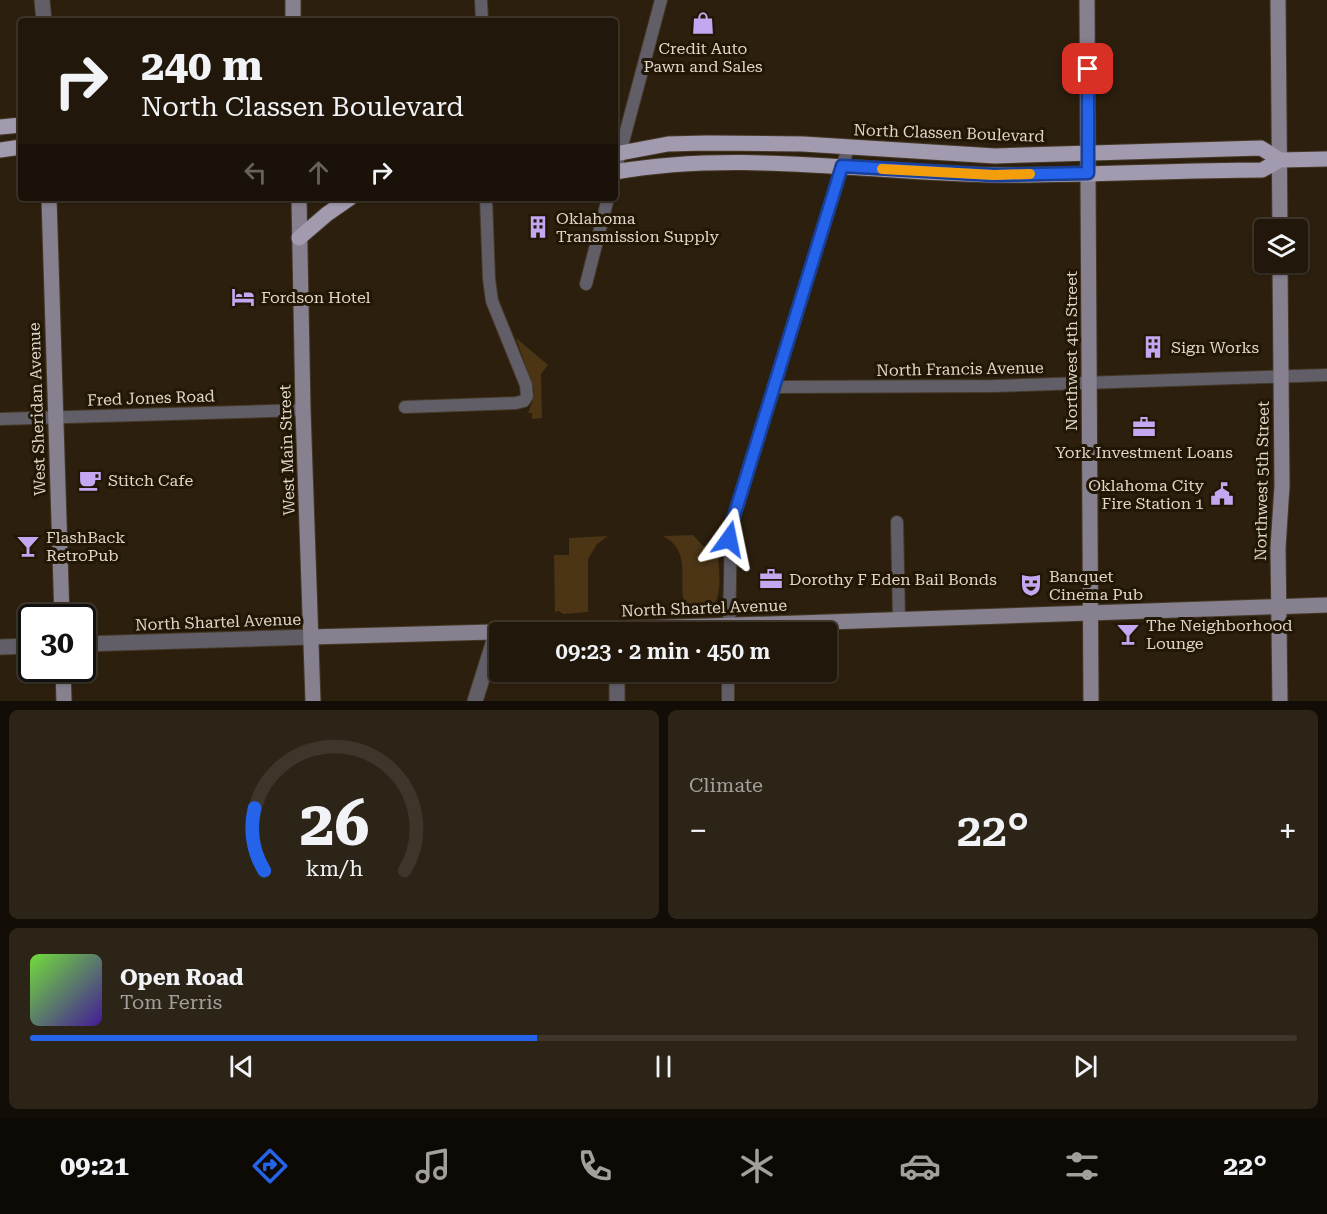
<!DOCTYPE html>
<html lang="en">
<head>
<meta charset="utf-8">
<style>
	:root { --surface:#21170a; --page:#2d2418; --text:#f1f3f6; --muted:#a29f9c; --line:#3e362b; --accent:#2563eb }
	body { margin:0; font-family:"Roboto Serif",serif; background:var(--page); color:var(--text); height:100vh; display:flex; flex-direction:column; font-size:22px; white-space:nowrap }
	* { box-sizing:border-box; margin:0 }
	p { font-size:20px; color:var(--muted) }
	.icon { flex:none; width:33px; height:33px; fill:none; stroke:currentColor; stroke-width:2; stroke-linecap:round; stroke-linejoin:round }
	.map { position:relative; height:701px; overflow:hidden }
	.side { display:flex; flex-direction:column; gap:9px; padding:9px; background:#120d06; flex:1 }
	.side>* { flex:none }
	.guide { position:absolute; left:18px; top:18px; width:600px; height:183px; border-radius:6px; box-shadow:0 2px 4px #0004,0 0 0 2px var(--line); background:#21170a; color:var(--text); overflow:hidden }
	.tools { position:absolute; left:1254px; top:219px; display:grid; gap:12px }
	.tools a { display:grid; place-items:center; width:54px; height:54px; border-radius:6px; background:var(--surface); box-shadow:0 2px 4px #0004,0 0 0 2px var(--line); font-size:30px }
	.speed { position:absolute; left:18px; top:604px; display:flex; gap:12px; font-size:30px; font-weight:700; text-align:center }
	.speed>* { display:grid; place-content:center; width:78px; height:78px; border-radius:50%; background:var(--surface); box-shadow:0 2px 4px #0004,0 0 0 2px var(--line); line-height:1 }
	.speed .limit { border:3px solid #111; border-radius:9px; background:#fff; color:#111 }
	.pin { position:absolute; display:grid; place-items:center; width:51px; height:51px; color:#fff; margin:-26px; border-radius:12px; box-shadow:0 3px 9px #0006 }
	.me { position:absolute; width:66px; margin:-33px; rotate:12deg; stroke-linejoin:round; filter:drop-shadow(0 0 4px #0008) }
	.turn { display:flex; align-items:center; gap:21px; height:126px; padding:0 24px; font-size:27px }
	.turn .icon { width:78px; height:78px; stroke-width:2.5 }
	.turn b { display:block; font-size:42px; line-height:51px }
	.lanes { display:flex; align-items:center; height:57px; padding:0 24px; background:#0003; justify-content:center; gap:30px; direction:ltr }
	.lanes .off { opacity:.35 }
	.big { font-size:45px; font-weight:600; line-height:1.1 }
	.side .tile { flex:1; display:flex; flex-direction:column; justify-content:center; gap:9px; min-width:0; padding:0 21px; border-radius:9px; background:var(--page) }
	.side .dial { align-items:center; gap:0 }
	.dial svg { height:156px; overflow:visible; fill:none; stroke:var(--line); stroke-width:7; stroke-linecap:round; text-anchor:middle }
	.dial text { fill:var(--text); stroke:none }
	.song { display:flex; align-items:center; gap:18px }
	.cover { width:72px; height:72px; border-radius:9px; background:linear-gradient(135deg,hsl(100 70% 55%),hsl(260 70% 35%)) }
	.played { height:6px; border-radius:3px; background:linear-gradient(90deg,var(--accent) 40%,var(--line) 40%) }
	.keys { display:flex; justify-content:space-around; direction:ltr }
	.heat { display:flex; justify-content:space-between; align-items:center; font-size:33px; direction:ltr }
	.side .tiles { flex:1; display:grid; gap:9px; grid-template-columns:1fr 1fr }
	.tile:last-child { grid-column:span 2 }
	.trip { position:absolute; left:489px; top:622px; width:348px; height:60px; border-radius:6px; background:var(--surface); box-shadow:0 2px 4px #0004,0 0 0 2px var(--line); font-weight:600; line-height:60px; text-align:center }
	.tabs { display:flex; height:96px; justify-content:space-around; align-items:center; background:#0d0904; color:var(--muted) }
	.tabs .icon { width:42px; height:42px }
	.tabs .active { color:var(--accent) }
	.tabs b { font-size:27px; color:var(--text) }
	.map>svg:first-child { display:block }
</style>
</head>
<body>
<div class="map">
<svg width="1327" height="701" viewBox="0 0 1327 701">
	<rect width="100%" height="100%" fill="#2c1f0d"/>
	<!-- green -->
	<g fill="#4b3515">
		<path d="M 516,338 L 548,365 L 541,374 L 542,418 L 532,419 L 532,413 L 528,413 L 533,400 L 534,390 Z"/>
		<path d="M 693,535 L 703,546 L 717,545 C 718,565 724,590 713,607 C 703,611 693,615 685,606 C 677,580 693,552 663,536 Z"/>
		<path d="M 608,536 L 597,544 L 588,559 L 588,612 L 563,614 L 559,611 L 555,612 L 554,555 L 569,555 L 569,538 Z"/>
	</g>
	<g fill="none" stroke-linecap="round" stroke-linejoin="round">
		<!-- minor casing -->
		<g stroke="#453928" stroke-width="14">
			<g id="minor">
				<path d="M 481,0 L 482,21"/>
				<path d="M 615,172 L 661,0"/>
				<path d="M 586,284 L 608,198"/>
				<path d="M 773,387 L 993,386 L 1327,375"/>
				<path d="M 405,407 L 516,403 L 524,401 L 527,396 L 526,385 L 492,301 L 489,279 L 486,198"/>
				<path d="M 0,419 L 303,410"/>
				<path d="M 897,522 L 899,620"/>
				<path d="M 729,633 L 731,526 L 848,148"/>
				<path d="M 728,701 L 728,672"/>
			</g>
		</g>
		<!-- tertiary casing -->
		<g stroke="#453928" stroke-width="17">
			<g id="tertiary">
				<path d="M 42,0 L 44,21"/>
				<path d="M 82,644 L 311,637"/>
				<path d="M 0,647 L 32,646"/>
				<path d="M 617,672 L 617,701"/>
				<path d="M 475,701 L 497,631"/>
			</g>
		</g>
		<!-- secondary casing -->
		<g stroke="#453928" stroke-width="17">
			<g id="secondary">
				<path d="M 293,0 L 293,21"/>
				<path d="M 1087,0 L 1091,701"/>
				<path d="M 1278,0 L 1280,230"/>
				<path d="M 49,198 L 62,618"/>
				<path d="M 299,198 L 303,410 L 313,701"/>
				<path d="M 311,637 L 708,626 L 1327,605"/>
				<path d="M 63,669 L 64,701"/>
				<path d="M 1280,701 L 1278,548 L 1282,486 L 1280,262"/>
			</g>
		</g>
		<!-- primary casing -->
		<g stroke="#453928" stroke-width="17">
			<g id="primary">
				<path d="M 0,127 L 21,125"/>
				<path d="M 0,150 L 21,147"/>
				<path d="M 615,154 L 668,144 L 707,143 L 803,144 L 995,156 L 1261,148 L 1280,160"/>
				<path d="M 615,172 C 741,150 868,173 995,175 C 1084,176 1173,170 1262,170 L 1280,160 L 1327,159"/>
				<path d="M 299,238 L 327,214 L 350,198"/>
			</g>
		</g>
		<!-- minor -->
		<use href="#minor" stroke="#615e68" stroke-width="12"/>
		<!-- tertiary -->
		<use href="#tertiary" stroke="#615e68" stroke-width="15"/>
		<!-- secondary -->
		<use href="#secondary" stroke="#86808f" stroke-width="15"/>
		<!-- primary -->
		<use href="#primary" stroke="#a29aae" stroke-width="15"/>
	</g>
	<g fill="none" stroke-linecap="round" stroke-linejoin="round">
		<!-- route casing -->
		<g stroke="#184099" stroke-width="15">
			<path id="route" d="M 729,539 L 731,526 L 842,166 L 994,175 L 1088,173 L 1088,69"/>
		</g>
		<!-- route -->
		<use href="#route" stroke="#2563eb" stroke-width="10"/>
		<!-- slow -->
		<path stroke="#f59e0b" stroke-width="10" d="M 882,169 L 994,175 L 1030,174"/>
	</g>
	<!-- icons -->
	<defs>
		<g id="shop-bare" transform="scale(1.8)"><path d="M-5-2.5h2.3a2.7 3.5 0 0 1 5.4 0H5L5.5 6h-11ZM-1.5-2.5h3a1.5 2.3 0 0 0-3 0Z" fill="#c5a7f1" stroke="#221604" stroke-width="2.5" paint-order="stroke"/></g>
		<g id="building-bare" transform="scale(1.8)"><path d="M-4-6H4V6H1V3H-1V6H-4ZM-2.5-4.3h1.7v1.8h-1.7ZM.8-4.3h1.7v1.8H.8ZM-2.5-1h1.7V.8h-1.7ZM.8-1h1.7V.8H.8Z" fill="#c5a7f1" stroke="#221604" stroke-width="2.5" paint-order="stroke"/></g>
		<g id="hotel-bare" transform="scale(1.8)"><path d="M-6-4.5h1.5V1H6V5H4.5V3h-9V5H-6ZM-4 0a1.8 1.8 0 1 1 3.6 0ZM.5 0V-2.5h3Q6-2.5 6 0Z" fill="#c5a7f1" stroke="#221604" stroke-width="2.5" paint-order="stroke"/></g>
		<g id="office-bare" transform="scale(1.8)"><path d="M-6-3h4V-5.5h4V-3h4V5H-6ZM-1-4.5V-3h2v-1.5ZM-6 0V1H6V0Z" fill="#c5a7f1" stroke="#221604" stroke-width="2.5" paint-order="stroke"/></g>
		<g id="cafe-bare" transform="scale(1.8)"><path d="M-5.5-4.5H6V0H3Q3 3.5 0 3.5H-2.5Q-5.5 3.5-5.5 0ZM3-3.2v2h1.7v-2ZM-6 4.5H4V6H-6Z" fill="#c5a7f1" stroke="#221604" stroke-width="2.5" paint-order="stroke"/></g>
		<g id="civic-bare" transform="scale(1.8)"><path d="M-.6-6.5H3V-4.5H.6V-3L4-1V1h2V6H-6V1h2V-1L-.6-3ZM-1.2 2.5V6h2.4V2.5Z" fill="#c5a7f1" stroke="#221604" stroke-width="2.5" paint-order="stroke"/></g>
		<g id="bar-bare" transform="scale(1.8)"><path d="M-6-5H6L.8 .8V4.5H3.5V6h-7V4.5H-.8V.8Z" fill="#c5a7f1" stroke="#221604" stroke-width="2.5" paint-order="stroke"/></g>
		<g id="theatre-bare" transform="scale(1.8)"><path d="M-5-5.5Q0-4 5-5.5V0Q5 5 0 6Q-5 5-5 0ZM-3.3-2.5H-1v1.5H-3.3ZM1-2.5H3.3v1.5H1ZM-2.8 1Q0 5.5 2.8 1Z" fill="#c5a7f1" stroke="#221604" stroke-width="2.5" paint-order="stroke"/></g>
	</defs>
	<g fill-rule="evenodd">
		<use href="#shop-bare" x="703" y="23"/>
		<use href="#building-bare" x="538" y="227"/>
		<use href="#hotel-bare" x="243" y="297"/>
		<use href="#building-bare" x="1153" y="347"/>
		<use href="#office-bare" x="1144" y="427"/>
		<use href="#cafe-bare" x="90" y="480"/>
		<use href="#civic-bare" x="1222" y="494"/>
		<use href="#bar-bare" x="28" y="546"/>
		<use href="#office-bare" x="771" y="579"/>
		<use href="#theatre-bare" x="1031" y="585"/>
		<use href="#bar-bare" x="1128" y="634"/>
	</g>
	<g text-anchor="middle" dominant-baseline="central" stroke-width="6" stroke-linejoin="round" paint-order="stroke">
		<!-- poi labels -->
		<g font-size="16" fill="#dfd7cb" stroke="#221604" text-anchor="start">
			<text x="703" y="48" text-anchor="middle">Credit Auto<tspan x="703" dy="18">Pawn and Sales</tspan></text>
			<text x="556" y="218">Oklahoma<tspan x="556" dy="18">Transmission Supply</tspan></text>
			<text x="261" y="297">Fordson Hotel</text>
			<text x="1171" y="347">Sign Works</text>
			<text x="1144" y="452" text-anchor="middle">York Investment Loans</text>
			<text x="108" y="480">Stitch Cafe</text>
			<text x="1204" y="485" text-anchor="end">Oklahoma City<tspan x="1204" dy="18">Fire Station 1</tspan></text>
			<text x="46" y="537">FlashBack<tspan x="46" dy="18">RetroPub</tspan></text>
			<text x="1049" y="576">Banquet<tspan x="1049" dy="18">Cinema Pub</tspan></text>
			<text x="789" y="579">Dorothy F Eden Bail Bonds</text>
			<text x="1146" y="625">The Neighborhood<tspan x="1146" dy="18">Lounge</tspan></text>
		</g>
		<!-- street labels -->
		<g font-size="16" fill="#dfd7cb" stroke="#221604">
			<text transform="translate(949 133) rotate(2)">North Classen Boulevard</text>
			<text transform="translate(1071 351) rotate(-90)">Northwest 4th Street</text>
			<text transform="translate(960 369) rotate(-1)">North Francis Avenue</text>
			<text transform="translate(151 398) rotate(-2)">Fred Jones Road</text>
			<text transform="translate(37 409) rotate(-92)">West Sheridan Avenue</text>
			<text transform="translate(287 450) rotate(-92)">West Main Street</text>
			<text transform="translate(1262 481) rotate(-89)">Northwest 5th Street</text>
			<text transform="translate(704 608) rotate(-2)">North Shartel Avenue</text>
			<text transform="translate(218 622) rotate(-2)">North Shartel Avenue</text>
		</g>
	</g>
</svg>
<div class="tools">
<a><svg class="icon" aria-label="layers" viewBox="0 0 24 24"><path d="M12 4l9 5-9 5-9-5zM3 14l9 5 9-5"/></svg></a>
</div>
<div class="speed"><div class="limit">30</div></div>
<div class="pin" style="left:1088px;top:69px;background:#d93025"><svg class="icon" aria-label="arrive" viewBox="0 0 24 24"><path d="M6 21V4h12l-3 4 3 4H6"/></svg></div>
<svg class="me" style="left:729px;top:539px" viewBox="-20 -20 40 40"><path d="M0-17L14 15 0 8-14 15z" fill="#2563eb" stroke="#fff" stroke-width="4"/></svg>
<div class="trip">09:23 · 2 min · 450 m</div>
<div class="guide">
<div class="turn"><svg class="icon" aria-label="right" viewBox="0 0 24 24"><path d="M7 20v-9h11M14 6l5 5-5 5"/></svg><div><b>240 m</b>North Classen Boulevard</div></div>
<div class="lanes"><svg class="icon off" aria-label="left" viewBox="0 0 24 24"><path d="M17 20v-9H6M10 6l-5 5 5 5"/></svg><svg class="icon off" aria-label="ahead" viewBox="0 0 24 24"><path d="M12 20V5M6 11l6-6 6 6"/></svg><svg class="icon" aria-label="right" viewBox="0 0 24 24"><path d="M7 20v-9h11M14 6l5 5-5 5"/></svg></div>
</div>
</div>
<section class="side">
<div class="tiles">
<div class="tile dial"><svg viewBox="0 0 100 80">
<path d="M14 69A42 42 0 1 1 86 69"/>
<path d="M14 69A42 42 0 0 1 9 37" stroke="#2563eb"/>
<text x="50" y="56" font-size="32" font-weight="700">26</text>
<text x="50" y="72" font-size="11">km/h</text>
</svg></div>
<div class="tile"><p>Climate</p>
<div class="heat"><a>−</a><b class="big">22°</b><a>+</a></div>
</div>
<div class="tile">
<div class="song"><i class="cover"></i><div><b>Open Road</b><p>Tom Ferris</p></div></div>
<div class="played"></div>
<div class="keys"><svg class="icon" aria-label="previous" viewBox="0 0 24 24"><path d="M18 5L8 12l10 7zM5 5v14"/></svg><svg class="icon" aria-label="pause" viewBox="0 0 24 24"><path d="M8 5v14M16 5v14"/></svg><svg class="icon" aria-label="next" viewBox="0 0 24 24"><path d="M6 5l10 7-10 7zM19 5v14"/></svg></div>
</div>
</div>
</section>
<nav class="tabs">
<b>09:21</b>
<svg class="icon active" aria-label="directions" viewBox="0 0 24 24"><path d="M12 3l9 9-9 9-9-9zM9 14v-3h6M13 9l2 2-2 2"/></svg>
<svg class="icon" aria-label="music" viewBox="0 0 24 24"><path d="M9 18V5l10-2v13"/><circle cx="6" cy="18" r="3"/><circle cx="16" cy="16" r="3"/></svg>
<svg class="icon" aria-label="phone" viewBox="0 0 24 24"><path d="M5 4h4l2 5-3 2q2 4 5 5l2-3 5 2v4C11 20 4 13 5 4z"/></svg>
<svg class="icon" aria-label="climate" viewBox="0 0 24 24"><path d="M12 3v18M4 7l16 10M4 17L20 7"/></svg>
<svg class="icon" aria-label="car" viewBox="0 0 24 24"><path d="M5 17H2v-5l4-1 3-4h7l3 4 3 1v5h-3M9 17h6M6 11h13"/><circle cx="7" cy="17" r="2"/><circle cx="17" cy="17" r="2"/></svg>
<svg class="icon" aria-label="filters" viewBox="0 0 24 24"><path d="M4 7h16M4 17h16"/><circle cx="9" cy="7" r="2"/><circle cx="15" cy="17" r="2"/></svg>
<b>22°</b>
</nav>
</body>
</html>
